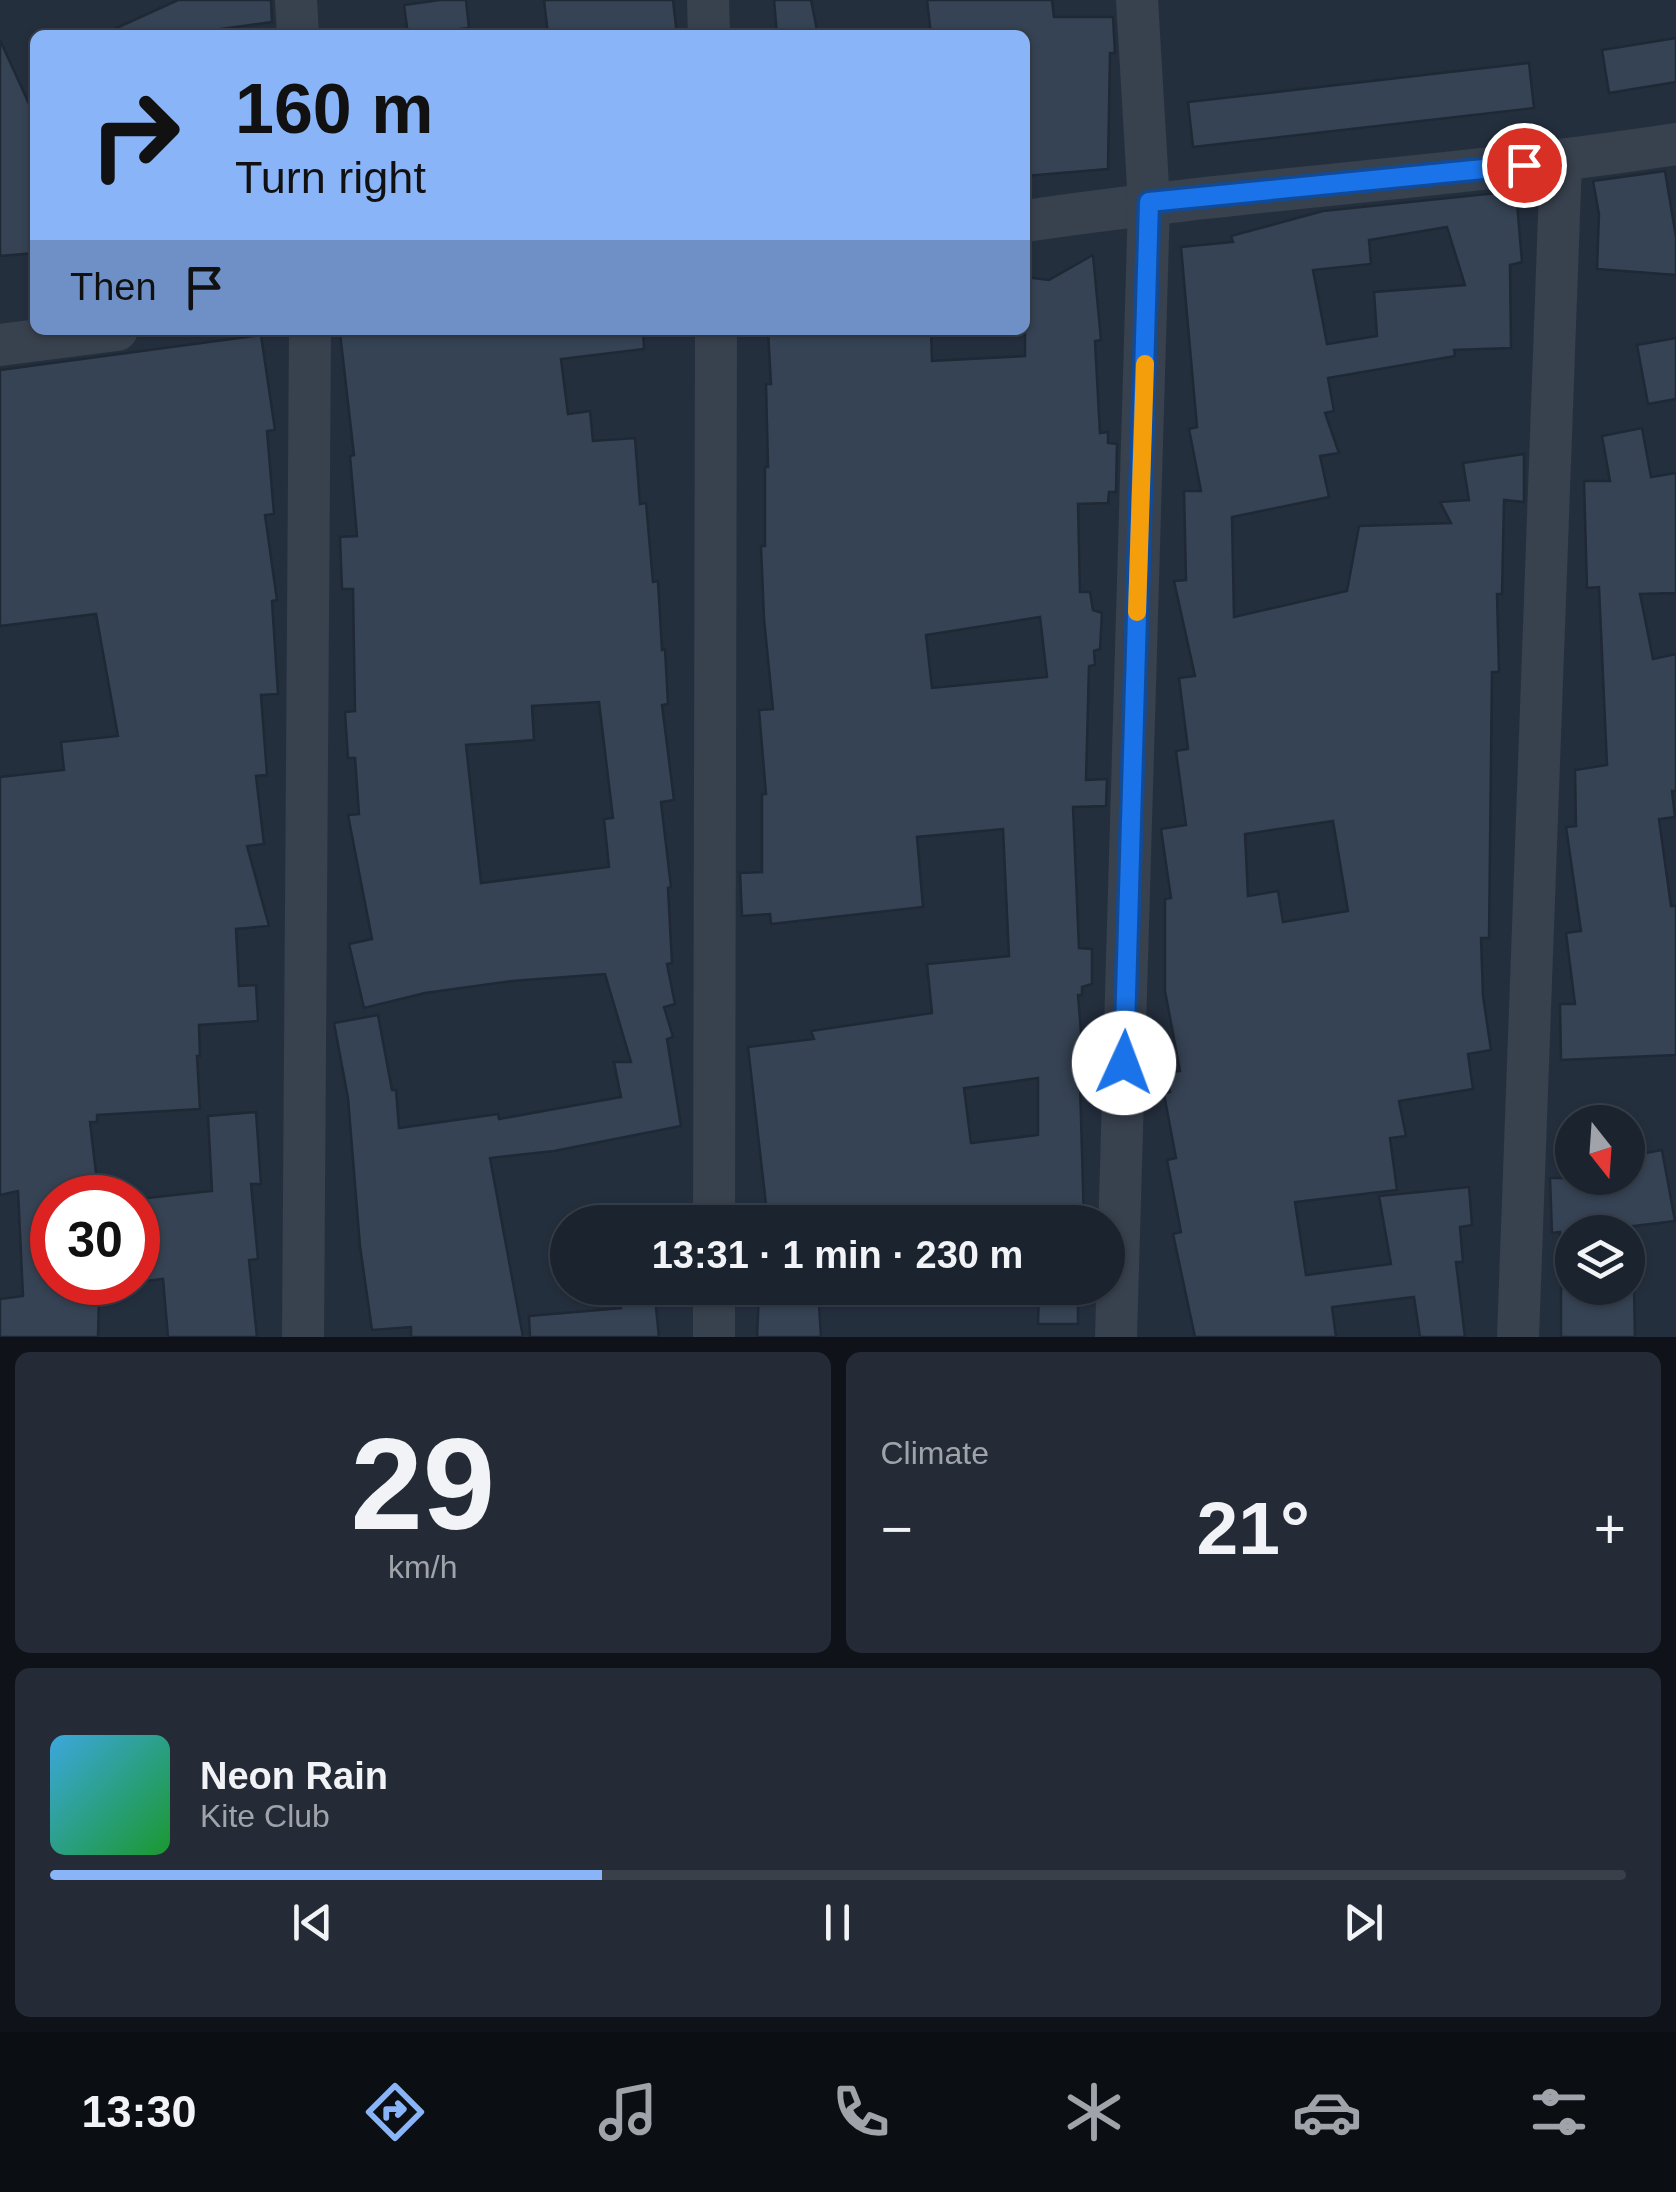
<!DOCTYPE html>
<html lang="en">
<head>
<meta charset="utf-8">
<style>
	:root { --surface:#1b232e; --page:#242b36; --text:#f1f3f6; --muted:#a0a4aa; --line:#39404a; --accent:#8ab4f8 }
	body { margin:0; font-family:Helvetica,sans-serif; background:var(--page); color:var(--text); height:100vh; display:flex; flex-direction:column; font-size:38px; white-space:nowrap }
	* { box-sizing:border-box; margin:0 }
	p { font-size:32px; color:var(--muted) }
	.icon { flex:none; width:55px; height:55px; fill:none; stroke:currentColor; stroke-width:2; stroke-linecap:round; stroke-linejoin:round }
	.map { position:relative; height:1337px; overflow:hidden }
	.details { display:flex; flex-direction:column; gap:15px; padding:15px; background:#0f1319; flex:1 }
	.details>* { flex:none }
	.guide { position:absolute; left:30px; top:30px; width:1000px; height:305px; border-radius:15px; box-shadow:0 2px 8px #0004,0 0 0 2px var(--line); background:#8ab4f8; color:#111; overflow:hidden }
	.needle { width:65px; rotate:163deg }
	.fabs { position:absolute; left:1555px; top:1105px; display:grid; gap:20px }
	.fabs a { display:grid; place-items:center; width:90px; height:90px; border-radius:50%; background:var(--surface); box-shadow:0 2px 8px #0004,0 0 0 2px var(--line); font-size:50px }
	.speed { position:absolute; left:30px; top:1175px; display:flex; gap:20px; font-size:50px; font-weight:700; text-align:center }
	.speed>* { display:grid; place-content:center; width:130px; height:130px; border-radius:50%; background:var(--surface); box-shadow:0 2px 8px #0004,0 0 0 2px var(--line); line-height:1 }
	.speed .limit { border:15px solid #d22; background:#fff; color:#111 }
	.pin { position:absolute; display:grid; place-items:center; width:85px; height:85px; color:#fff; margin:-42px; border:5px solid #fff; border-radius:50%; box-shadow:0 2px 10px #0007 }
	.me { position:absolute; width:110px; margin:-55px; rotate:2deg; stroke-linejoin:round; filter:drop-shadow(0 0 8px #0008) }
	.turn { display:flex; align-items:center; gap:35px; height:210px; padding:0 40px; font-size:45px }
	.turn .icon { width:130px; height:130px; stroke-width:2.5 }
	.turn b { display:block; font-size:70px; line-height:85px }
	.then { display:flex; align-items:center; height:95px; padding:0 40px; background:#0003; gap:20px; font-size:38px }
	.big { font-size:75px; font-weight:700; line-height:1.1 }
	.details .tile { flex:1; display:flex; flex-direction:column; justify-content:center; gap:15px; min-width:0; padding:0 35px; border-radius:15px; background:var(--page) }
	.details .dial { align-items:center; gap:0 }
	.dial b { font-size:130px; line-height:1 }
	.song { display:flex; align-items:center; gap:30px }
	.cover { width:120px; height:120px; border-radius:15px; background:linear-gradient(135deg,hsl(200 70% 55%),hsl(130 70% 35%)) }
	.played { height:10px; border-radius:5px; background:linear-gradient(90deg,var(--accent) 35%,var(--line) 35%) }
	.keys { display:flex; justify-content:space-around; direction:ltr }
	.heat { display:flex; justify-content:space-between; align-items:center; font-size:55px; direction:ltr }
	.details .tiles { flex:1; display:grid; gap:15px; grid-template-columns:1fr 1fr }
	.tile:last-child { grid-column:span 2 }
	.trip { position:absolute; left:550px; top:1205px; width:575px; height:100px; border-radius:50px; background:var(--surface); box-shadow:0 2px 8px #0004,0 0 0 2px var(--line); font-weight:700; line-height:100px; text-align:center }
	.dock { display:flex; height:160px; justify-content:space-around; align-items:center; background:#0b0e12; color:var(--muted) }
	.dock .icon { width:70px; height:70px }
	.dock .on { color:var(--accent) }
	.dock b { font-size:45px; color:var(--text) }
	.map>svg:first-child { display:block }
</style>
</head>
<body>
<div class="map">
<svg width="1676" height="1337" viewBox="0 0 1676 1337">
	<rect width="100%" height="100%" fill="#242f3e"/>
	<!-- building -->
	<g fill="#364354" stroke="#1f2835" stroke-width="2.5" fill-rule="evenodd">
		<path d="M 178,0 L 271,0 L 272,22 L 177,35 L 101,35 Z"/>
		<path d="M 440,0 L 466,0 L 469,28 L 408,35 L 404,5 Z"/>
		<path d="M 544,0 L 673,0 L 677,35 L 548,35 Z"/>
		<path d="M 774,0 L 811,0 L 818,35 L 777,35 Z"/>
		<path d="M 927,0 L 1052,0 L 1054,17 L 1113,17 L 1115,53 L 1110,53 L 1108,169 L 1025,176 L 1025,35 L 931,35 Z"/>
		<path d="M 1676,38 L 1676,82 L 1609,93 L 1602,50 Z"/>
		<path d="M 0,40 L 35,117 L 35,253 L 0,256 Z"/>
		<path d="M 1529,63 L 1534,108 L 1193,147 L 1188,102 Z"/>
		<path d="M 1665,171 L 1676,237 L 1676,275 L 1597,269 L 1599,214 L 1593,181 Z"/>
		<path d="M 1516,191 L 1522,262 L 1510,265 L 1511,348 L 1454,350 L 1455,356 L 1328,378 L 1334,411 L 1325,413 L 1339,453 L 1320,456 L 1329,497 L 1232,517 L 1234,617 L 1347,591 L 1359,526 L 1451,523 L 1440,502 L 1469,500 L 1463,463 L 1524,454 L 1524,502 L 1504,500 L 1502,594 L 1497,594 L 1499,672 L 1492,672 L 1489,938 L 1481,938 L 1483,996 L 1491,1050 L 1468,1054 L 1473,1089 L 1399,1101 L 1406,1136 L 1390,1138 L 1397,1190 L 1295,1202 L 1306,1275 L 1391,1264 L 1379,1196 L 1469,1187 L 1472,1225 L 1460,1227 L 1463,1262 L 1456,1262 L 1465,1337 L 1420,1337 L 1414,1297 L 1332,1307 L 1336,1337 L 1195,1337 L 1173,1234 L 1181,1232 L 1167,1160 L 1176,1158 L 1164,1094 L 1170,1092 L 1165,1073 L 1180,1071 L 1165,991 L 1165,899 L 1171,898 L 1161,829 L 1186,825 L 1176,751 L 1188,749 L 1179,678 L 1195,676 L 1174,581 L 1186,580 L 1184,491 L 1201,491 L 1189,429 L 1197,427 L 1181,247 L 1233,242 L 1231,236 L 1323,211 ZM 1447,227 L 1465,285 L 1374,292 L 1377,336 L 1327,344 L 1313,270 L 1371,264 L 1369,240 ZM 1333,821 L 1348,911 L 1283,922 L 1278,891 L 1248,896 L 1245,834 Z"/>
		<path d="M 1093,255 L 1101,340 L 1095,341 L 1100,433 L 1108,432 L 1108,443 L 1117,444 L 1116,492 L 1109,492 L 1108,503 L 1078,504 L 1080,592 L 1090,592 L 1093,610 L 1102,613 L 1100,649 L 1094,651 L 1095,665 L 1089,666 L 1086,780 L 1107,779 L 1106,806 L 1073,807 L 1079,948 L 1092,949 L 1092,984 L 1082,987 L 1082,995 L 1078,995 L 1085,1083 L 1080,1083 L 1084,1222 L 768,1222 L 748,1047 L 814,1039 L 811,1031 L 932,1013 L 927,964 L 1009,956 L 1003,829 L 917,837 L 923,907 L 771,924 L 770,914 L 742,916 L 740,873 L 762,872 L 762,794 L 766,794 L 759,710 L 773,709 L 764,619 L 761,546 L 765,546 L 765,467 L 768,467 L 766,384 L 771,384 L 768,330 L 931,330 L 932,361 L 1025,356 L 1025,277 L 1049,280 ZM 1040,617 L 1047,677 L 932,688 L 926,635 ZM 1038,1078 L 1038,1135 L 971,1143 L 964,1088 Z"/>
		<path d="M 365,330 L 643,330 L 644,349 L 561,359 L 568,414 L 590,411 L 593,441 L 635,438 L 640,504 L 646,503 L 653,582 L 658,581 L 662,650 L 665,649 L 668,704 L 662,705 L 674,800 L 661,802 L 671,887 L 668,888 L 672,963 L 667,964 L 675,1004 L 664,1007 L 673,1037 L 667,1039 L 681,1126 L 554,1151 L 490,1158 L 523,1337 L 411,1337 L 411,1327 L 372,1330 L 360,1246 L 348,1098 L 334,1023 L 378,1015 L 392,1090 L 396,1090 L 399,1128 L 498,1114 L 499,1119 L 621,1097 L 614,1062 L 631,1062 L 605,974 L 512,981 L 425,993 L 364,1008 L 349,944 L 372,939 L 348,815 L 359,814 L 355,758 L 348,758 L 345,712 L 355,711 L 353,589 L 342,589 L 340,537 L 357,536 L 350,456 L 354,455 L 340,333 ZM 599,702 L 613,818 L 604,819 L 609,867 L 481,883 L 466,745 L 534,740 L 532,706 Z"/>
		<path d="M 261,335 L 275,430 L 267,431 L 274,514 L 265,515 L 277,600 L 272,601 L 278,694 L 261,695 L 267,775 L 256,776 L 264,844 L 247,846 L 269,926 L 236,929 L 239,986 L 256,985 L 258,1021 L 199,1025 L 200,1056 L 197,1056 L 200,1109 L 97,1115 L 97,1122 L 90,1122 L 99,1198 L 52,1198 L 52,1282 L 83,1282 L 83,1296 L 99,1296 L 98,1337 L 0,1337 L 0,1299 L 23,1296 L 18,1191 L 0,1195 L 0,777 L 64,770 L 61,742 L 118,736 L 96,614 L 0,626 L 0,370 Z"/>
		<path d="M 1676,338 L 1676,399 L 1648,404 L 1637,345 Z"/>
		<path d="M 1642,428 L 1651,477 L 1676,473 L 1676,593 L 1640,594 L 1653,659 L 1676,654 L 1676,791 L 1672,791 L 1675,817 L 1659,819 L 1671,906 L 1676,906 L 1676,1055 L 1561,1060 L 1560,1004 L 1575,1004 L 1566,933 L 1581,931 L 1566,827 L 1576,826 L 1575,770 L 1607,765 L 1599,587 L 1587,588 L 1584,481 L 1610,481 L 1602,436 Z"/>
		<path d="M 256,1112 L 261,1184 L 251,1184 L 258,1259 L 249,1260 L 257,1337 L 168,1337 L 163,1279 L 138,1282 L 138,1199 L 212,1191 L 208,1116 Z"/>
		<path d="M 1662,1150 L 1675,1221 L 1560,1235 L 1560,1232 L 1552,1233 L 1550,1178 L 1628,1178 L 1628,1156 Z"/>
		<path d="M 620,1288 L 654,1288 L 659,1337 L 530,1337 L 529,1316 L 621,1308 Z"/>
		<path d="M 796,1288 L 818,1288 L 821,1337 L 757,1337 L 759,1292 Z"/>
		<path d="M 1039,1288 L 1078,1288 L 1078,1324 L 1038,1324 Z"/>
		<path d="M 1561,1288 L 1634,1288 L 1635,1337 L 1561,1337 Z"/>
	</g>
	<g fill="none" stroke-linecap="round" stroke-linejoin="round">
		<!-- minor -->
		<g stroke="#38414e" stroke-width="42">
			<path d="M 296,0 L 298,35"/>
			<path d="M 708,0 L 709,35"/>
			<path d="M 1025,221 C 1241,189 1460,177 1676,144"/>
			<path d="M 0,345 L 117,330"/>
			<path d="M 714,1222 L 716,330"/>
			<path d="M 303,1337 L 310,330"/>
			<path d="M 714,1337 L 714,1288"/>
			<path d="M 1116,1337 L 1149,203 L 1137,0"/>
			<path d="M 1518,1337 L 1561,161"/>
		</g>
	</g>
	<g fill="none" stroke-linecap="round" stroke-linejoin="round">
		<!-- route casing -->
		<g stroke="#114b97" stroke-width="25">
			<path id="route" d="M 1124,1063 L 1149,202 L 1524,165"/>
		</g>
		<!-- route -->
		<use href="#route" stroke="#1a73e8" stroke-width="18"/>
		<!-- slow -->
		<path stroke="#f59e0b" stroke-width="18" d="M 1137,612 L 1145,364"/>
	</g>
</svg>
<div class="fabs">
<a><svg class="needle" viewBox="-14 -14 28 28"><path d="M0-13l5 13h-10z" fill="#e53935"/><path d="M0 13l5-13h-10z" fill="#a0a4aa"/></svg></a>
<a><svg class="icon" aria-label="layers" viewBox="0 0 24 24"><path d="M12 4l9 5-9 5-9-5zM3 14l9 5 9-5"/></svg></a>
</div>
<div class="speed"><div class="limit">30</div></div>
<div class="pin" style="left:1524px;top:165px;background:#d93025"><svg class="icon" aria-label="arrive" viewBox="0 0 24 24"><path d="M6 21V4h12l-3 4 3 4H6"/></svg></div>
<svg class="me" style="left:1124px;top:1063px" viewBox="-20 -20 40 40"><circle r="19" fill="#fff"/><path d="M0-13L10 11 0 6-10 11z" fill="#1a73e8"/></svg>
<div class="trip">13:31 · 1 min · 230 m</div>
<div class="guide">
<div class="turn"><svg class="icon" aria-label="right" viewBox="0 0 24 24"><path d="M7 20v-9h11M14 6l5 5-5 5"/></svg><div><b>160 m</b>Turn right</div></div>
<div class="then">Then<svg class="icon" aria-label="arrive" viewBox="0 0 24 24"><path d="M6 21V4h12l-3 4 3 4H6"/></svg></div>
</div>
</div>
<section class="details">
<div class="tiles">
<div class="tile dial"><b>29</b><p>km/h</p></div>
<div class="tile"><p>Climate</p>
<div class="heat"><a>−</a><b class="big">21°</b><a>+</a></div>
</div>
<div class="tile">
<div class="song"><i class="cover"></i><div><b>Neon Rain</b><p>Kite Club</p></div></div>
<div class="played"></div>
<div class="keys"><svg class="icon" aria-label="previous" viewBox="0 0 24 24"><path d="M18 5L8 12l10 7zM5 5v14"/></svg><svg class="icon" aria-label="pause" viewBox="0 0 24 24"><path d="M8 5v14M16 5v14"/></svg><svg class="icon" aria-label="next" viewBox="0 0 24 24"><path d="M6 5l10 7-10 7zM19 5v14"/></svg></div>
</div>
</div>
</section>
<nav class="dock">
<b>13:30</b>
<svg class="icon on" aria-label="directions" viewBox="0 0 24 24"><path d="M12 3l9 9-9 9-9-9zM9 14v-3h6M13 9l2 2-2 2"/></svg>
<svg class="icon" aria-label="music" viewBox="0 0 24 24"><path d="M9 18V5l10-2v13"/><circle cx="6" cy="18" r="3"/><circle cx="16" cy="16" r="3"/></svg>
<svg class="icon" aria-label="phone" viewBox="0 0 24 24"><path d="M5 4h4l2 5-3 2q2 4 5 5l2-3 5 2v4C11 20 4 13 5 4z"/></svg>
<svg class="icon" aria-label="climate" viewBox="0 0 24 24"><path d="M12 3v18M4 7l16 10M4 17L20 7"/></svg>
<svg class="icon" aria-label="car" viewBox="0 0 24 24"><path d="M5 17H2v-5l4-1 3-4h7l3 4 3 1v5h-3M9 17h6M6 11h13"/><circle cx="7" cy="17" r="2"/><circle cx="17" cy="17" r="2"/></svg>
<svg class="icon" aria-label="filters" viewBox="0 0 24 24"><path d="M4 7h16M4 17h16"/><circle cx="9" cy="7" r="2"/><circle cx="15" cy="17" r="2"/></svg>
</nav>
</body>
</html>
